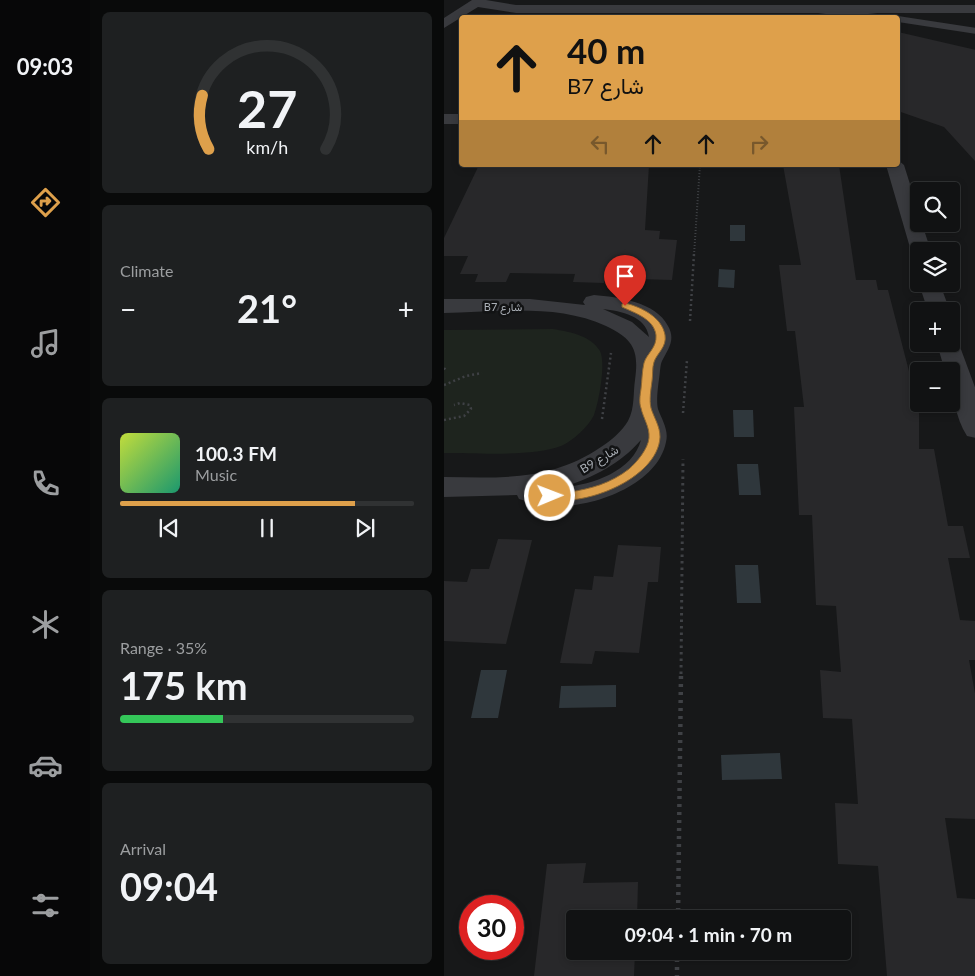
<!DOCTYPE html>
<html lang="en">
<head>
<meta charset="utf-8">
<style>
	:root { --surface:#111213; --page:#1e2021; --text:#f1f3f6; --muted:#9c9ea0; --line:#303233; --accent:#dea04b }
	body { margin:0; font-family:Lato,Vazirmatn,sans-serif; background:var(--page); color:var(--text); height:100vh; display:flex; flex-direction:column; font-size:19px; white-space:nowrap }
	* { box-sizing:border-box; margin:0 }
	p { font-size:16px; color:var(--muted) }
	.icon { flex:none; width:28px; height:28px; fill:none; stroke:currentColor; stroke-width:2; stroke-linecap:round; stroke-linejoin:round }
	.map { position:relative; flex:1; overflow:hidden }
	.drawer { display:flex; flex-direction:column; gap:12px; padding:12px; background:#090a0a; width:354px }
	.drawer>* { flex:none }
	.banner { position:absolute; left:15px; top:15px; width:441px; height:152px; border-radius:5px; box-shadow:0 2px 8px #0003,0 0 0 1px var(--line); background:#dea04b; color:#111; overflow:hidden }
	.buttons { position:absolute; left:466px; top:182px; display:grid; gap:10px }
	.buttons a { display:grid; place-items:center; width:50px; height:50px; border-radius:5px; background:var(--surface); box-shadow:0 2px 8px #0003,0 0 0 1px var(--line); font-size:25px }
	.speed { position:absolute; left:15px; top:895px; display:flex; gap:10px; font-size:25px; font-weight:700; text-align:center }
	.speed>* { display:grid; place-content:center; width:65px; height:65px; border-radius:50%; background:var(--surface); box-shadow:0 2px 8px #0003,0 0 0 1px var(--line); line-height:1 }
	.speed .limit { border:8px solid #d22; background:#fff; color:#111 }
	.pin { position:absolute; display:grid; place-items:center; width:42px; height:42px; color:#fff; margin:-51px -21px; border-radius:50% 50% 50% 0; rotate:-45deg; box-shadow:0 0 5px #0007 }
	.pin .icon { rotate:45deg }
	.me { position:absolute; width:55px; margin:-28px; rotate:89deg; stroke-linejoin:round; filter:drop-shadow(0 0 4px #0008) }
	.turn { display:flex; align-items:center; gap:18px; height:105px; padding:0 25px; font-size:22px }
	.turn .icon { width:65px; height:65px; stroke-width:2.5 }
	.turn b { display:block; font-size:35px; line-height:42px }
	.lanes { display:flex; align-items:center; height:48px; padding:0 25px; background:#0003; justify-content:center; gap:25px; direction:ltr }
	.lanes .off { opacity:.35 }
	.big { font-size:38px; font-weight:700; line-height:1.1 }
	.drawer .widget { flex:1; display:flex; flex-direction:column; justify-content:center; gap:8px; min-width:0; padding:0 18px; border-radius:8px; background:var(--page) }
	.drawer .dial { align-items:center; gap:0 }
	.dial svg { height:130px; overflow:visible; fill:none; stroke:var(--line); stroke-width:7; stroke-linecap:round; text-anchor:middle }
	.dial text { fill:var(--text); stroke:none }
	.song { display:flex; align-items:center; gap:15px }
	.cover { width:60px; height:60px; border-radius:8px; background:linear-gradient(135deg,hsl(70 70% 55%),hsl(160 70% 35%)) }
	.played { height:5px; border-radius:2px; background:linear-gradient(90deg,var(--accent) 80%,var(--line) 80%) }
	.keys { display:flex; justify-content:space-around; direction:ltr }
	.heat { display:flex; justify-content:space-between; align-items:center; font-size:28px; direction:ltr }
	.charge { height:8px; border-radius:4px; background:linear-gradient(90deg,#34c759 35%,var(--line) 0) }
	.trip { position:absolute; left:122px; top:910px; width:285px; height:50px; border-radius:5px; background:var(--surface); box-shadow:0 2px 8px #0003,0 0 0 1px var(--line); font-weight:700; line-height:50px; text-align:center }
	main { display:flex; flex:1; min-height:0 }
	.menu { display:flex; flex-direction:column; width:90px; justify-content:space-around; align-items:center; background:#070708; color:var(--muted) }
	.menu .icon { width:35px; height:35px }
	.menu .active { color:var(--accent) }
	.menu b { font-size:22px; color:var(--text) }
	.map>svg:first-child { display:block }
</style>
</head>
<body>
<main>
<nav class="menu">
<b>09:03</b>
<svg class="icon active" aria-label="directions" viewBox="0 0 24 24"><path d="M12 3l9 9-9 9-9-9zM9 14v-3h6M13 9l2 2-2 2"/></svg>
<svg class="icon" aria-label="music" viewBox="0 0 24 24"><path d="M9 18V5l10-2v13"/><circle cx="6" cy="18" r="3"/><circle cx="16" cy="16" r="3"/></svg>
<svg class="icon" aria-label="phone" viewBox="0 0 24 24"><path d="M5 4h4l2 5-3 2q2 4 5 5l2-3 5 2v4C11 20 4 13 5 4z"/></svg>
<svg class="icon" aria-label="climate" viewBox="0 0 24 24"><path d="M12 3v18M4 7l16 10M4 17L20 7"/></svg>
<svg class="icon" aria-label="car" viewBox="0 0 24 24"><path d="M5 17H2v-5l4-1 3-4h7l3 4 3 1v5h-3M9 17h6M6 11h13"/><circle cx="7" cy="17" r="2"/><circle cx="17" cy="17" r="2"/></svg>
<svg class="icon" aria-label="filters" viewBox="0 0 24 24"><path d="M4 7h16M4 17h16"/><circle cx="9" cy="7" r="2"/><circle cx="15" cy="17" r="2"/></svg>
</nav>
<section class="drawer">
<div class="widget dial"><svg viewBox="0 0 100 80">
<path d="M14 69A42 42 0 1 1 86 69"/>
<path d="M14 69A42 42 0 0 1 10 36" stroke="#dea04b"/>
<text x="50" y="56" font-size="32" font-weight="700">27</text>
<text x="50" y="72" font-size="11">km/h</text>
</svg></div>
<div class="widget"><p>Climate</p>
<div class="heat"><a>−</a><b class="big">21°</b><a>+</a></div>
</div>
<div class="widget">
<div class="song"><i class="cover"></i><div><b>100.3 FM</b><p>Music</p></div></div>
<div class="played"></div>
<div class="keys"><svg class="icon" aria-label="previous" viewBox="0 0 24 24"><path d="M18 5L8 12l10 7zM5 5v14"/></svg><svg class="icon" aria-label="pause" viewBox="0 0 24 24"><path d="M8 5v14M16 5v14"/></svg><svg class="icon" aria-label="next" viewBox="0 0 24 24"><path d="M6 5l10 7-10 7zM19 5v14"/></svg></div>
</div>
<div class="widget"><p>Range · 35%</p><b class="big">175 km</b><div class="charge"></div></div>
<div class="widget"><p>Arrival</p><b class="big">09:04</b></div>
</section>
<div class="map">
<svg width="532" height="976" viewBox="0 0 532 976">
	<rect width="100%" height="100%" fill="#171819"/>
	<!-- green -->
	<path fill="#1e241e" d="M 109,329 C 126,332 146,335 156,351 C 162,363 155,402 150,415 C 145,426 129,441 117,446 C 88,457 33,453 0,453 L 0,330 Z"/>
	<!-- water -->
	<g fill="#2f373c">
		<rect x="286" y="225" width="15" height="16"/>
		<path d="M 275,269 L 291,270 L 290,288 L 274,287 Z"/>
		<path d="M 289,410 L 309,410 L 310,437 L 290,437 Z"/>
		<path d="M 293,464 L 314,464 L 317,495 L 295,495 Z"/>
		<path d="M 291,565 L 314,565 L 317,603 L 293,603 Z"/>
		<path d="M 37,670 L 63,670 L 54,718 L 27,718 Z"/>
		<path d="M 172,685 L 172,707 L 115,708 L 117,686 Z"/>
		<path d="M 336,753 L 338,779 L 278,780 L 277,755 Z"/>
	</g>
	<!-- building -->
	<g fill="#28282a">
		<path d="M 454,32 L 532,50 L 532,162 L 500,127 L 454,111 Z"/>
		<path d="M 35,165 L 205,165 L 201,230 L 216,231 L 215,239 L 233,240 L 228,280 L 161,278 L 160,283 L 129,282 L 131,274 L 66,273 L 62,282 L 31,282 L 34,274 L 16,274 L 24,256 L 0,256 L 0,238 Z"/>
		<path d="M 339,165 L 395,165 L 412,280 L 432,280 L 434,290 L 444,290 L 467,379 L 471,379 L 475,401 L 475,449 L 490,449 L 504,526 L 519,526 L 526,558 L 504,558 L 516,620 L 532,621 L 532,660 L 525,660 L 532,699 L 532,819 L 501,818 L 513,898 L 532,899 L 532,976 L 443,976 L 434,866 L 394,864 L 391,803 L 414,804 L 408,719 L 379,718 L 376,670 L 397,672 L 392,606 L 372,605 L 368,515 L 355,515 L 350,407 L 360,407 L 351,331 L 343,331 L 335,265 L 357,265 Z"/>
		<path d="M 54,539 L 88,540 L 62,644 L 0,641 L 0,581 L 23,582 L 27,569 L 45,569 Z"/>
		<path d="M 174,545 L 217,547 L 214,582 L 204,582 L 195,653 L 151,651 L 148,664 L 116,663 L 131,589 L 148,590 L 150,576 L 169,577 Z"/>
		<path d="M 142,863 L 139,883 L 194,882 L 193,919 L 131,919 L 131,951 L 191,951 L 190,976 L 90,976 L 103,864 Z"/>
	</g>
	<g fill="none" stroke-linecap="round" stroke-linejoin="round">
		<!-- path-far3 -->
		<path stroke="#3f4145" stroke-width="2" stroke-dasharray="1 2" stroke-linecap="butt" d="M 250,255 L 256,165"/>
		<!-- path-far2 -->
		<g stroke="#3f4145" stroke-width="2.5" stroke-dasharray="2 3" stroke-linecap="butt">
			<path d="M 246,321 L 250,254"/>
			<path d="M 0,368 L 3,372"/>
			<path d="M 0,385 L 22,376 L 38,373"/>
			<path d="M 239,413 L 243,360"/>
			<path d="M 158,419 L 167,353"/>
			<path d="M 0,420 L 20,416 L 27,409 L 26,405 L 16,403 L 10,405"/>
		</g>
		<!-- path-far1 -->
		<path stroke="#3f4145" stroke-width="3" stroke-dasharray="2.5 4" stroke-linecap="butt" d="M 237,674 L 239,459"/>
		<!-- path -->
		<g stroke="#3f4145" stroke-width="4.5" stroke-dasharray="3 5" stroke-linecap="butt">
			<path d="M 234,919 L 237,673"/>
			<path d="M 233,951 L 233,976"/>
		</g>
		<!-- service -->
		<g fill="#393a3e" fill-rule="evenodd">
			<path d="M 377,8 L 443,15 L 447,18 L 412,18 L 374,13 L 374,9 Z"/>
			<path d="M 454,16 L 532,28 L 532,34 L 454,22 L 454,18 L 450,18 Z"/>
		</g>
		<!-- minor -->
		<g fill="#393a3e" fill-rule="evenodd">
			<path d="M 28,0 L 42,0 L 72,5 L 532,5 L 532,13 L 72,13 L 34,7 L 0,28 L 0,18 Z"/>
			<rect x="0" y="114" width="18" height="10"/>
			<path d="M 454,160 L 460,165 L 475,213 L 475,224 L 478,224 L 487,251 L 475,251 L 475,257 L 470,255 L 467,251 L 442,165 L 454,165 Z"/>
			<path d="M 475,284 L 496,284 L 506,311 L 484,311 Z"/>
			<path d="M 150,295 C 174,297 212,302 224,326 C 232,340 224,349 218,361 C 216,365 216,374 215,379 C 214,387 212,401 214,409 C 218,420 225,430 222,442 C 214,483 154,506 116,506 C 102,506 89,503 75,499 L 73,495 L 0,497 L 0,477 C 58,478 107,481 157,447 C 167,441 178,431 184,421 C 191,408 189,393 191,380 C 195,351 190,339 162,326 C 113,303 52,312 0,313 L 0,299 L 86,299 L 141,305 L 139,302 L 142,297 ZM 159,309 C 177,311 202,316 205,337 L 188,322 ZM 197,440 C 189,471 148,485 120,487 C 150,477 176,464 197,440 Z"/>
			<path d="M 508,338 L 512,339 L 515,344 L 532,390 L 532,438 L 523,436 C 511,417 508,393 508,371 L 501,371 L 493,344 L 508,344 Z"/>
		</g>
	</g>
	<!-- route -->
	<path fill="#dea04b" stroke="#906831" d="M 181,303 C 197,307 218,317 221,335 C 223,347 213,353 210,362 C 208,368 209,375 208,381 C 207,389 205,400 207,408 C 210,418 216,426 216,437 C 214,479 137,509 102,498 L 100,496 C 105,489 117,493 125,492 C 147,489 167,483 185,469 C 193,462 204,449 205,438 C 206,427 199,418 197,408 C 195,403 196,395 197,389 C 198,381 198,371 200,363 C 203,353 213,348 212,335 C 210,319 191,313 178,307 L 178,304 Z"/>
	<g text-anchor="middle" dominant-baseline="central" stroke-width="5" stroke-linejoin="round" paint-order="stroke">
		<!-- far-street labels -->
		<g font-size="11" fill="#abb0b7" stroke="#121314">
			<text x="59" y="306">B7 شارع</text>
		</g>
		<!-- street labels -->
		<g font-size="12" fill="#abb0b7" stroke="#121314">
			<text transform="translate(155 459) rotate(-31)">B9 شارع</text>
		</g>
	</g>
</svg>
<div class="buttons">
<a><svg class="icon" aria-label="search" viewBox="0 0 24 24"><circle cx="10" cy="10" r="6"/><path d="M15 15l6 6"/></svg></a>
<a><svg class="icon" aria-label="layers" viewBox="0 0 24 24"><path d="M12 4l9 5-9 5-9-5zM3 14l9 5 9-5"/></svg></a>
<a>+</a>
<a>−</a>
</div>
<div class="speed"><div class="limit">30</div></div>
<div class="pin" style="left:181px;top:306px;background:#d93025"><svg class="icon" aria-label="arrive" viewBox="0 0 24 24"><path d="M6 21V4h12l-3 4 3 4H6"/></svg></div>
<svg class="me" style="left:106px;top:496px" viewBox="-20 -20 40 40"><circle r="17" fill="#dea04b" stroke="#fff" stroke-width="3"/><path d="M0-11L8 9 0 5-8 9z" fill="#fff"/></svg>
<div class="trip">09:04 · 1 min · 70 m</div>
<div class="banner">
<div class="turn"><svg class="icon" aria-label="ahead" viewBox="0 0 24 24"><path d="M12 20V5M6 11l6-6 6 6"/></svg><div><b>40 m</b>B7 شارع</div></div>
<div class="lanes"><svg class="icon off" aria-label="left" viewBox="0 0 24 24"><path d="M17 20v-9H6M10 6l-5 5 5 5"/></svg><svg class="icon" aria-label="ahead" viewBox="0 0 24 24"><path d="M12 20V5M6 11l6-6 6 6"/></svg><svg class="icon" aria-label="ahead" viewBox="0 0 24 24"><path d="M12 20V5M6 11l6-6 6 6"/></svg><svg class="icon off" aria-label="right" viewBox="0 0 24 24"><path d="M7 20v-9h11M14 6l5 5-5 5"/></svg></div>
</div>
</div>
</main>
</body>
</html>
